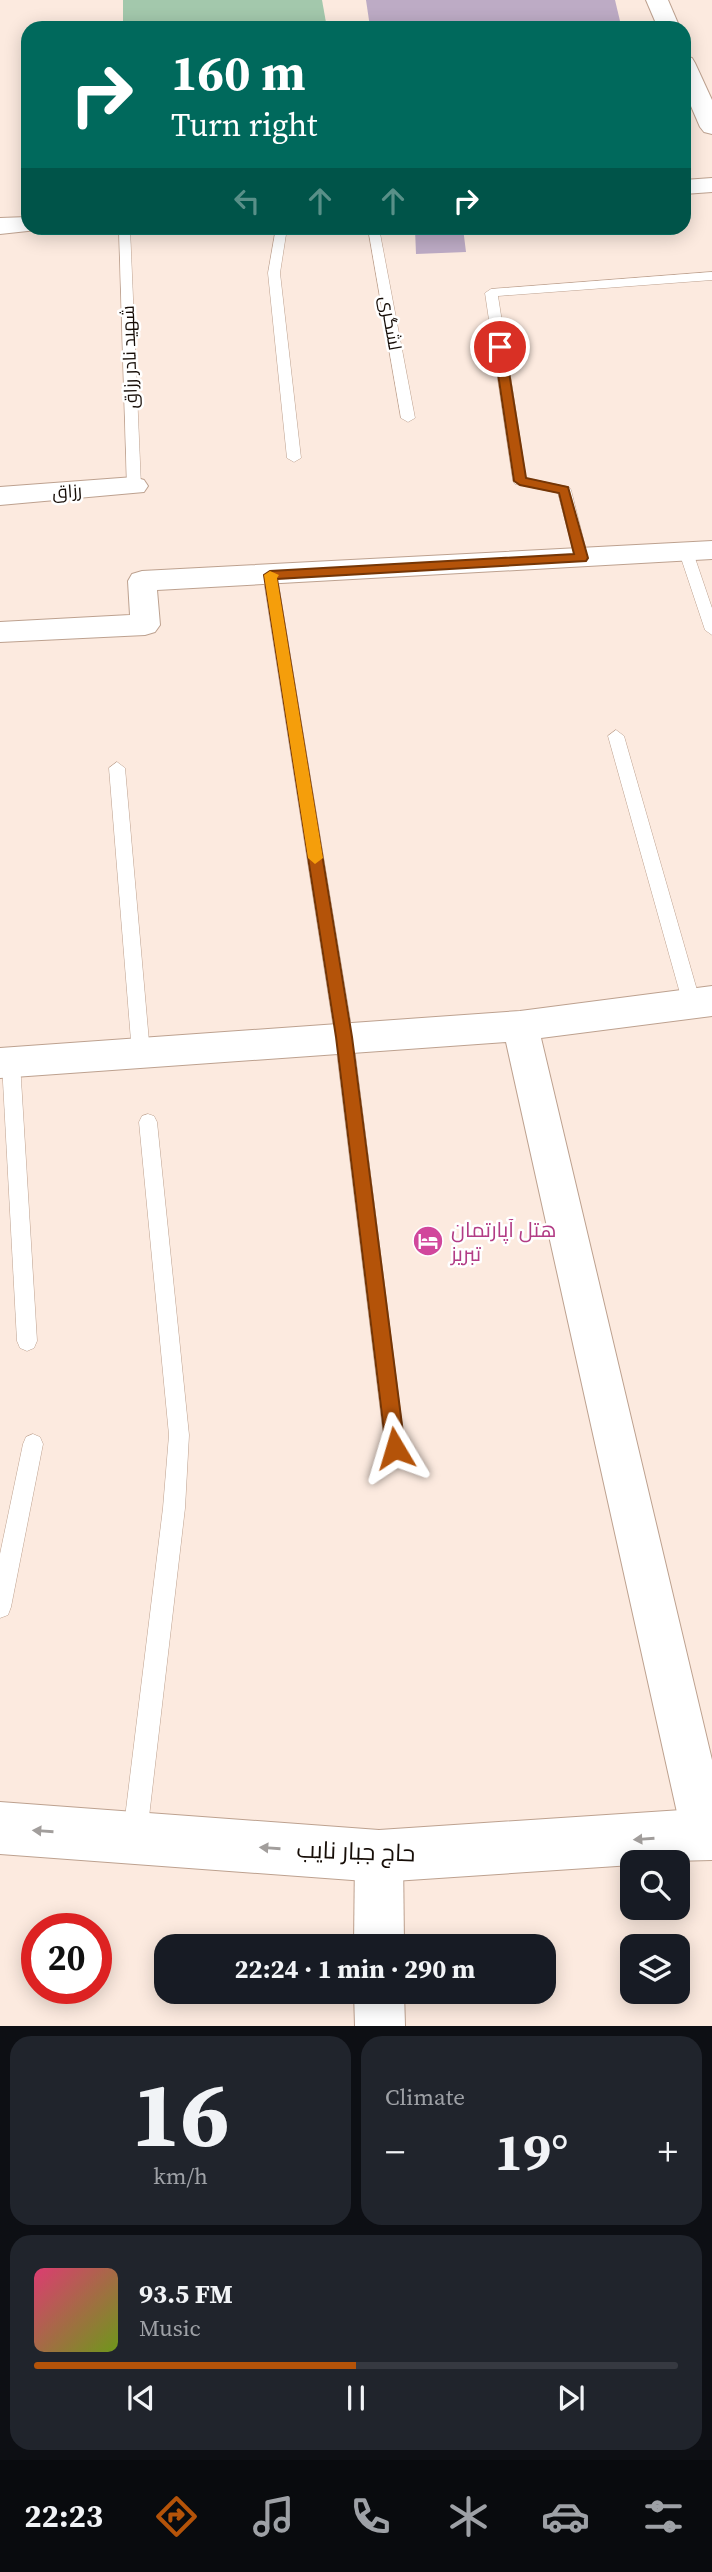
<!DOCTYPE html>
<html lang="en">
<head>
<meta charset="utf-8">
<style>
	:root { --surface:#171b24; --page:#20242c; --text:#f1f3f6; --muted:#9ea1a6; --line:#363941; --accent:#b45309 }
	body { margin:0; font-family:"Source Serif 4",Cairo,serif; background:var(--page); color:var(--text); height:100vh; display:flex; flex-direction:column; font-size:26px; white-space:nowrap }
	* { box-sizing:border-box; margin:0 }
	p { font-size:23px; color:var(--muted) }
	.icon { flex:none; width:38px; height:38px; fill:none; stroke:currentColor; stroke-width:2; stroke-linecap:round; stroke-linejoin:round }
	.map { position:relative; height:2026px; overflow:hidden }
	.side { display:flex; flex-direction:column; gap:10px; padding:10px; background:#0d0f14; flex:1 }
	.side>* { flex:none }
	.top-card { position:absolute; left:21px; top:21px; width:670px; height:214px; border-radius:21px; box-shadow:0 4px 18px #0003; background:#00695c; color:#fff; overflow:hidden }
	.buttons { position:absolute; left:620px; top:1850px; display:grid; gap:14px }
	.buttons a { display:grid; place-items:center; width:70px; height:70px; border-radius:14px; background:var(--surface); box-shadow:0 4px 18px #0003; font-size:35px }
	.speed { position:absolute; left:21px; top:1913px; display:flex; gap:14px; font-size:35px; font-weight:700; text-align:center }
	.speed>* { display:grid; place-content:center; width:91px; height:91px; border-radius:50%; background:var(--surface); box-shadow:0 4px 18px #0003; line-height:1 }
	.speed .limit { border:10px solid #d22; background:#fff; color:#111 }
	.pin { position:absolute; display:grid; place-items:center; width:60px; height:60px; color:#fff; margin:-30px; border:4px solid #fff; border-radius:50%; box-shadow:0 2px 7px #0007 }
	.me { position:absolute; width:77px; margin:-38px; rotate:353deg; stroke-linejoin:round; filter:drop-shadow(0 0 5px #0008) }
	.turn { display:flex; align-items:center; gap:24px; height:147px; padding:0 35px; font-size:32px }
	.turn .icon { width:91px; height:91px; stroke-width:2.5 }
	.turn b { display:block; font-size:49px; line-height:60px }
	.lanes { display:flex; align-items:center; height:66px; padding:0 35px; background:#0003; justify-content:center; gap:35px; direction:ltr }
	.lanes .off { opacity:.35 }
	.big { font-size:52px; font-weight:700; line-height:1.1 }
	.side .tile { flex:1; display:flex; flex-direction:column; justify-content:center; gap:10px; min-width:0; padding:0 24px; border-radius:21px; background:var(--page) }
	.side .dial { align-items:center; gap:0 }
	.dial b { font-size:91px; line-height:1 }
	.song { display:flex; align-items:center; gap:21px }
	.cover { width:84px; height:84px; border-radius:10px; background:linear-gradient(135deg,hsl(340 70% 55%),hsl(80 70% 35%)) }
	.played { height:7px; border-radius:4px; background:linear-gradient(90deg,var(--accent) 50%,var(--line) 50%) }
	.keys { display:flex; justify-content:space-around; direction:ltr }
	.heat { display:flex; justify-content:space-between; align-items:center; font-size:38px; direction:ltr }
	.side .tiles { flex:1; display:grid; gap:10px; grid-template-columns:1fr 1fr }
	.tile:last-child { grid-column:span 2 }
	.trip { position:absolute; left:154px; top:1934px; width:402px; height:70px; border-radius:21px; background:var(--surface); box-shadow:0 4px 18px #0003; font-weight:700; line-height:70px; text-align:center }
	.menu { display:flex; height:112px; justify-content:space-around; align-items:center; background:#090b0e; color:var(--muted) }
	.menu .icon { width:49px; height:49px }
	.menu .selected { color:var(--accent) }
	.menu b { font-size:32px; color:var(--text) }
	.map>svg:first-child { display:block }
</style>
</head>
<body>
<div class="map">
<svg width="712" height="2026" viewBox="0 0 712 2026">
	<rect width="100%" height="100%" fill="#fceadf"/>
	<!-- green -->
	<path fill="#a3c8ac" d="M 123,0 L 322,0 L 327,28 L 123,28 Z"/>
	<!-- building -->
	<g fill="#bdabc5">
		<path d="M 366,0 L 615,0 L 620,21 L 370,27 Z"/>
		<path d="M 463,228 L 466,252 L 416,254 L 415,229 Z"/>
	</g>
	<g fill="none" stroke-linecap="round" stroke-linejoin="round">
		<!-- service casing -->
		<g stroke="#bda18f" stroke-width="1">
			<g id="service">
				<path d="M 119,228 L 130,228 L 141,486 L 134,490 L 127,486 Z"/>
				<path d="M 276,228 L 287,228 L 280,273 L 301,458 L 294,462 L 287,458 L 268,273 Z"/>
				<path d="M 368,228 L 379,228 L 415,418 L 408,422 L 401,418 Z"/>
				<path d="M 712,272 L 712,280 L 498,296 L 526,478 L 569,487 L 571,490 L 588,558 L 586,561 L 576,561 L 558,493 L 515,484 L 513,481 L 485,293 L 491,289 Z"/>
				<path d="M 686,547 L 693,552 L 712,608 L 712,635 L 705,630 L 679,552 Z"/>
				<path d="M 270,570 L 277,575 L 353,1037 L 405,1448 L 402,1455 L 395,1458 L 388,1455 L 385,1448 L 335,1037 L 263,575 Z"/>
				<path d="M 616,730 L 624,736 L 701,1004 L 698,1009 L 692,1011 L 686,1009 L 683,1004 L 608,736 Z"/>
				<path d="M 117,762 L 125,768 L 150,1053 L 147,1058 L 141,1061 L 135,1058 L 132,1053 L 109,768 Z"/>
				<path d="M 11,1055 L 17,1058 L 20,1063 L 37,1341 L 34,1348 L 27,1351 L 20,1348 L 17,1341 L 2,1063 L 5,1058 Z"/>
				<path d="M 148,1114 L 154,1116 L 157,1122 L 189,1435 L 185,1508 L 147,1834 L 143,1842 L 135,1846 L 127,1842 L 123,1834 L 163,1508 L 169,1435 L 139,1122 L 142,1116 Z"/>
				<path d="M 33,1434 L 40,1437 L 43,1444 L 11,1607 L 8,1615 L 0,1618 L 0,1554 L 23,1444 L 26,1437 Z"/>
			</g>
		</g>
		<!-- minor casing -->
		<g stroke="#bda18f" stroke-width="2">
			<g id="minor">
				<path d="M 134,477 L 144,480 L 148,486 L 144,492 L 0,505 L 0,487 Z"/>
				<path d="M 712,541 L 712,559 L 157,590 L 160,625 L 155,632 L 145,635 L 0,642 L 0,622 L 130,615 L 128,581 L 132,574 L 142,571 Z"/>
				<path d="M 712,986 L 712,1016 L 541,1038 L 712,1760 L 712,1856 L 706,1859 L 689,1852 L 682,1835 L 506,1042 L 0,1078 L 0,1048 L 520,1011 Z"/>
				<path d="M 379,1832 L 396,1839 L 403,1856 L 404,1946 L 354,1946 L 355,1856 L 362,1839 Z"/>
				<path d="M 354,1992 L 404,1992 L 405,2026 L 355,2026 Z"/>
			</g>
		</g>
		<!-- tertiary casing -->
		<g stroke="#bda18f" stroke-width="2">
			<path id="tertiary" d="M 0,1802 L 379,1830 L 712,1808 L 712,1860 L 632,1862 L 632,1865 L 379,1882 L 0,1854 Z"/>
		</g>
		<!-- primary casing -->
		<g stroke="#bda18f" stroke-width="2">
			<g id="primary">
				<path d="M 646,0 L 668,0 L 680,28 L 658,28 Z"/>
				<path d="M 684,56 L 692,58 L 695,63 L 712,100 L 712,134 L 704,132 L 700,127 L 684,90 Z"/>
				<path d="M 712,178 L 712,192 L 684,194 L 684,180 Z"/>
				<path d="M 28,217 L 28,228 L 39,228 L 37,230 L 0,234 L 0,218 Z"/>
			</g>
		</g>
		<!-- service -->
		<use href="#service" fill="#fff" fill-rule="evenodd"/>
		<!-- minor -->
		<use href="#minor" fill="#fff" fill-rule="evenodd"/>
		<!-- tertiary -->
		<use href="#tertiary" fill="#fff" fill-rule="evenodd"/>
		<!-- primary -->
		<use href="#primary" fill="#fff" fill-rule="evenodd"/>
	</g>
	<!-- one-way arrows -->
	<defs><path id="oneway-solid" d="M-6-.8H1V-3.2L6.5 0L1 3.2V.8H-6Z" transform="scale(1.75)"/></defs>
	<g fill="#a29e9c">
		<use href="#oneway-solid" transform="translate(43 1831) rotate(-176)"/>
		<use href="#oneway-solid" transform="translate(644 1839) rotate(176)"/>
		<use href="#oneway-solid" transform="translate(270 1848) rotate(-176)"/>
	</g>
	<!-- route -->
	<path fill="#b45309" stroke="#753606" stroke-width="2" d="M 500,343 L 505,347 L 526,478 L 568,487 L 588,558 L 586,561 L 277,579 L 352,1037 L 405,1448 L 402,1454 L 395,1457 L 389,1454 L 386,1448 L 336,1037 L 264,575 L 270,571 L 574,554 L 559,493 L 520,485 L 514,481 L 494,347 Z"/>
	<!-- slow -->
	<path fill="#f59e0b" d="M 270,571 L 279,575 L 277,578 L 323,858 L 315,864 L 308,858 L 264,575 Z"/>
	<!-- icons -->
	<defs>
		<g id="hotel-disc" transform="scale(1.575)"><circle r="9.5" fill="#d1479c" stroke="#fff"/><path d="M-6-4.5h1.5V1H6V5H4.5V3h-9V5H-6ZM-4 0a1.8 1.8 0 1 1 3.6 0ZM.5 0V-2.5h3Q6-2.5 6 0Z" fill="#fff"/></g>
	</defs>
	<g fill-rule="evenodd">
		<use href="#hotel-disc" x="428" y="1241"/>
	</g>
	<g text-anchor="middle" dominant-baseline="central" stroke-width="5" stroke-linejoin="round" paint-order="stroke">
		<!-- far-street labels -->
		<g font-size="18" fill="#160d07" stroke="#fff">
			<text transform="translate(391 323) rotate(80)">لشگری</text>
			<text transform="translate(129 357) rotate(-92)">شهید نادر رزاق</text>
			<text transform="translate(67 491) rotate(-4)">رزاق</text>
		</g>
		<!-- hotel labels -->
		<g font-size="21" fill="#b23c85" stroke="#fff" text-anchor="start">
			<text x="451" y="1229">هتل آپارتمان<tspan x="451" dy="24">تبریز</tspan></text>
		</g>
		<!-- near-street labels -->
		<g font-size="24" fill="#160d07" stroke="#fff">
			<text transform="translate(356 1851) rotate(2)">حاج جبار نایب</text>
		</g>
	</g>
</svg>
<div class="buttons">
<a><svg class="icon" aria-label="search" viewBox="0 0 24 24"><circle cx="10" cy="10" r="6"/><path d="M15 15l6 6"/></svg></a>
<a><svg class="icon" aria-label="layers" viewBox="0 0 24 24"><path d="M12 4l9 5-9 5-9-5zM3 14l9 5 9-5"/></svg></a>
</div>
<div class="speed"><div class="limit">20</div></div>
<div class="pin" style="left:500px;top:347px;background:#d93025"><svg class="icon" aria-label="arrive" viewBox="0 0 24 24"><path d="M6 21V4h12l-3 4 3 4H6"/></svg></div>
<svg class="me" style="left:395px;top:1448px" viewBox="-20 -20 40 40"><path d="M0-17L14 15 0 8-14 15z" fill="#b45309" stroke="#fff" stroke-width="4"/></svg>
<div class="trip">22:24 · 1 min · 290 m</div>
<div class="top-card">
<div class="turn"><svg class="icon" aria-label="right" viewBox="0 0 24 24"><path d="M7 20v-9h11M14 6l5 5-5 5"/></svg><div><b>160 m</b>Turn right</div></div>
<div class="lanes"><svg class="icon off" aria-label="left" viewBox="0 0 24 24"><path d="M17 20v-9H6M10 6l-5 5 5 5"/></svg><svg class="icon off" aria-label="ahead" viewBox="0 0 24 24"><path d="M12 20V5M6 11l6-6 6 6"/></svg><svg class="icon off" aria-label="ahead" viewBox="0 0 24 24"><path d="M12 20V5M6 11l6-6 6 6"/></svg><svg class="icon" aria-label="right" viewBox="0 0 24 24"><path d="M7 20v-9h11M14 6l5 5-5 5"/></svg></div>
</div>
</div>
<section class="side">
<div class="tiles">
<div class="tile dial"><b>16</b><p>km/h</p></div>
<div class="tile"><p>Climate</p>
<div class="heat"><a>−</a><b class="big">19°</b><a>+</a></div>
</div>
<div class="tile">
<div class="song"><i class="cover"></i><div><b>93.5 FM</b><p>Music</p></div></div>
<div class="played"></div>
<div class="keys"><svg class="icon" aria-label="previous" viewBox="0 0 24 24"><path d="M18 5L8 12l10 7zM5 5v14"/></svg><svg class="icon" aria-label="pause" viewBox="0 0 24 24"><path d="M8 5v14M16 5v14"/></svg><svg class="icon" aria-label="next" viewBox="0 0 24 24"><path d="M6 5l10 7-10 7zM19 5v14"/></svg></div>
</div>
</div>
</section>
<nav class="menu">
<b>22:23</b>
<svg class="icon selected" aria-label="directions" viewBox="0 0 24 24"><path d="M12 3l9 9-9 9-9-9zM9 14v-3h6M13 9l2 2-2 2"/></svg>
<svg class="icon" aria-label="music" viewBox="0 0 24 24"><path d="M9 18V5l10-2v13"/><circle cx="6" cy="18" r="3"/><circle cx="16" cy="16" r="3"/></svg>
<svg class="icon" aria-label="phone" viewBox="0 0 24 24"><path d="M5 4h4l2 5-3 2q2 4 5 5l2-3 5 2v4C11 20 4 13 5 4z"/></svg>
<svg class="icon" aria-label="climate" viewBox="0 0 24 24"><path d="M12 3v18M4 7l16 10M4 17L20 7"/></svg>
<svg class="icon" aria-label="car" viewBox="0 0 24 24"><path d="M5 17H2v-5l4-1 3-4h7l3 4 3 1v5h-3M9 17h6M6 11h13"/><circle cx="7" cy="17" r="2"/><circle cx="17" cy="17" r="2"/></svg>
<svg class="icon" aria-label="filters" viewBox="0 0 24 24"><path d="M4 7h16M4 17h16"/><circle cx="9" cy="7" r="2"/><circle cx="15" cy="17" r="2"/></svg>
</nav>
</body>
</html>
